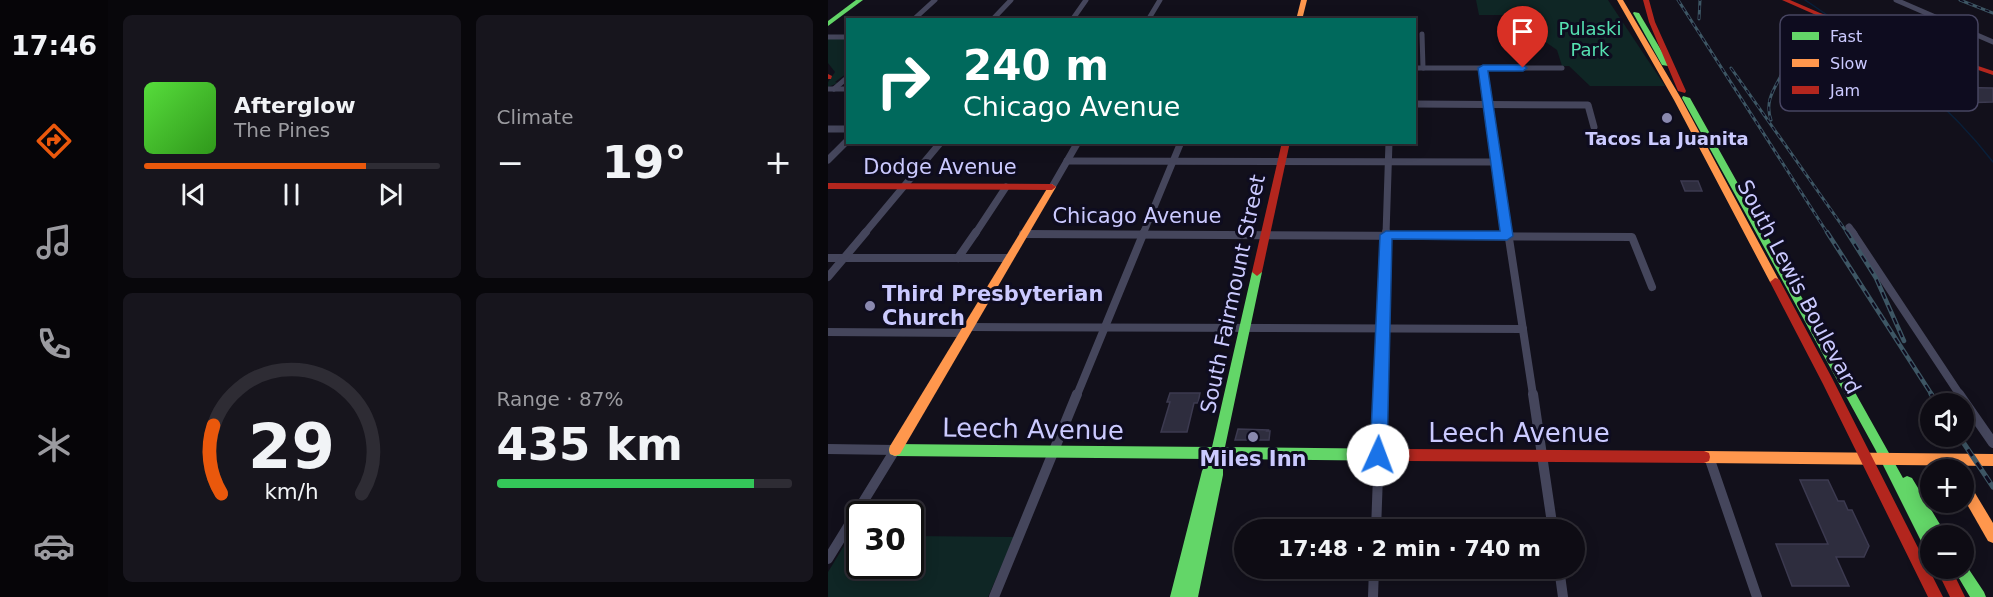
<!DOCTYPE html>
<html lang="en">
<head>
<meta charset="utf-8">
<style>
	:root { --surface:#0e0c14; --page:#17151d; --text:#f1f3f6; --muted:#9b9ba0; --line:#2e2c34; --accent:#ea580c }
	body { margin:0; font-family:"DejaVu Sans",sans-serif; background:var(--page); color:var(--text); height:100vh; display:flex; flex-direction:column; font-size:22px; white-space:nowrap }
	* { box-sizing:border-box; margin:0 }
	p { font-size:20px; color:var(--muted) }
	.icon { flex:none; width:33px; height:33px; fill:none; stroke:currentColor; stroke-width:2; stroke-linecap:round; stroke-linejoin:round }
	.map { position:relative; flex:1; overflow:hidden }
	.sheet { display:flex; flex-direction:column; gap:15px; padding:15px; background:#08070b; width:720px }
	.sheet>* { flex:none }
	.guide { position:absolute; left:18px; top:18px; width:570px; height:126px; border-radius:0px; box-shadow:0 3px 15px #0003,0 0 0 2px var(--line); background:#00695c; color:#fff; overflow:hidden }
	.fabs { position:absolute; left:1092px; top:393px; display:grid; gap:12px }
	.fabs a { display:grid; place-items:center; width:54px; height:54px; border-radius:50%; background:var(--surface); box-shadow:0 3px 15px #0003,0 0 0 2px var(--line); font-size:30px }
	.speed { position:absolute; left:18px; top:501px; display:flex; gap:12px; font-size:30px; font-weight:700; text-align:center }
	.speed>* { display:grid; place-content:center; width:78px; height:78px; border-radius:50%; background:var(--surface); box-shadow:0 3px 15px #0003,0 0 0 2px var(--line); line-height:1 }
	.speed .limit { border:3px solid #111; border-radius:9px; background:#fff; color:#111 }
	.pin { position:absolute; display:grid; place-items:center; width:51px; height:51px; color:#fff; margin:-62px -26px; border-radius:50% 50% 50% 0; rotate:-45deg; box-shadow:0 0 6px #0007 }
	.pin .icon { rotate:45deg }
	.me { position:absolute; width:66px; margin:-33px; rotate:2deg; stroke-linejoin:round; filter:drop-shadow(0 0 4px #0008) }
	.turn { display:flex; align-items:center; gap:21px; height:126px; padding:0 18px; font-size:27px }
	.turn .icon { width:78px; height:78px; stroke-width:2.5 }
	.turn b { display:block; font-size:42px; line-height:51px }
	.big { font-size:45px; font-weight:700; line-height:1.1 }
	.sheet .card { flex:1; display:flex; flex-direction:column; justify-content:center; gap:9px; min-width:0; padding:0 21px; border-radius:9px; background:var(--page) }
	.sheet .dial { align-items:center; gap:0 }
	.dial svg { height:156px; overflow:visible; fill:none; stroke:var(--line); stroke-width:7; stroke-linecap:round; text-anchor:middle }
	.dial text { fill:var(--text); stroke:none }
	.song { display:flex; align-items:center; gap:18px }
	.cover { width:72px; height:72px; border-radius:9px; background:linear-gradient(135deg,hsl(110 70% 55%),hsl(110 70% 35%)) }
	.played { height:6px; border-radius:3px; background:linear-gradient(90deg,var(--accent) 75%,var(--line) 75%) }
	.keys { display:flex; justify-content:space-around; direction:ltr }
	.heat { display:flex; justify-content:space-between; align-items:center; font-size:33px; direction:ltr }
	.charge { height:9px; border-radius:4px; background:linear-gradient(90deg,#34c759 87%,var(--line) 0) }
	.sheet .tiles { flex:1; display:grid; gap:15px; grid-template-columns:repeat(2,1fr) }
	.trip { position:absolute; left:406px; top:519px; width:351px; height:60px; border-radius:30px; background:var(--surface); box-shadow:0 3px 15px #0003,0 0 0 2px var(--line); font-weight:700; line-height:60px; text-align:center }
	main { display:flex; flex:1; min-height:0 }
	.menu { display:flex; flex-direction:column; width:108px; justify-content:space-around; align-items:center; background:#060508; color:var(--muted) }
	.menu .icon { width:42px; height:42px }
	.menu .current { color:var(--accent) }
	.menu b { font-size:27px; color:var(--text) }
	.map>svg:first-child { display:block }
</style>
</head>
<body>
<main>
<nav class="menu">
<b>17:46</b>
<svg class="icon current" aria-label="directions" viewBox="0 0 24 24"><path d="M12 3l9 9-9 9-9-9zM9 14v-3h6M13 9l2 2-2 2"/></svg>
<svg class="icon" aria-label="music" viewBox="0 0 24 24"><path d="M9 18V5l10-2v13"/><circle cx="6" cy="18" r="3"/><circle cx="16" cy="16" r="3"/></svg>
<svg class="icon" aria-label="phone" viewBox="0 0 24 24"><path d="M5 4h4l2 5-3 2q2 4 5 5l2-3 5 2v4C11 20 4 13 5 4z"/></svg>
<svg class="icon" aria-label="climate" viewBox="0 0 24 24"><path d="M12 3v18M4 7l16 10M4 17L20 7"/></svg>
<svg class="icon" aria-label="car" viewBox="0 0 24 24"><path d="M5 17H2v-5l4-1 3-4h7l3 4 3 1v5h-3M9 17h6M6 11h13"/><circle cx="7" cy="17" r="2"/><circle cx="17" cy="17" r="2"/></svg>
</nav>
<section class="sheet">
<div class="tiles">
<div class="card">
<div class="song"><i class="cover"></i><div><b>Afterglow</b><p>The Pines</p></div></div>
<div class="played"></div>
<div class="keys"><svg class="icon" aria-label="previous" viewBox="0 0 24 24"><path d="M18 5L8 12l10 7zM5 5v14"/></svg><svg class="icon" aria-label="pause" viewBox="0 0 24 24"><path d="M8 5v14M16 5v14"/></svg><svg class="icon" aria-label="next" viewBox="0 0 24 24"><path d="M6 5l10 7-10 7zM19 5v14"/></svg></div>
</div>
<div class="card"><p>Climate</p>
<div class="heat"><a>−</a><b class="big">19°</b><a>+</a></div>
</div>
<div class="card dial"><svg viewBox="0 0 100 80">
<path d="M14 69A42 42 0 1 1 86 69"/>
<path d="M14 69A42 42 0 0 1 10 34" stroke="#ea580c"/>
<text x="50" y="56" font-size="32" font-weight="700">29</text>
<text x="50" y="72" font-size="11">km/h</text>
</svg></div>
<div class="card"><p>Range · 87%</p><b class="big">435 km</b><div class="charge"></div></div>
</div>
</section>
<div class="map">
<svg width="1165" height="597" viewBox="0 0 1165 597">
	<rect width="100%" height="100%" fill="#12101b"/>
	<!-- green -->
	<g fill="#0f2625">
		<path d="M 648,0 L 780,0 L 837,86 L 762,86 L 741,66 L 734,66 L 729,50 L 679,15 L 651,15 Z"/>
		<path d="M 0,39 L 20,39 L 19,73 L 7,82 L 10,83 L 0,87 L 0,82 L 7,72 L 0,63 Z"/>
		<path d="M 22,536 L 31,536 L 32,566 L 82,566 L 83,536 L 186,537 L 160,597 L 0,597 L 0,572 Z"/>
	</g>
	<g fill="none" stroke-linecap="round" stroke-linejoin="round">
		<!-- stream -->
		<g stroke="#091f39" stroke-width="1.5">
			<path d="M 977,0 L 1002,17"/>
			<path d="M 1007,21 C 1066,62 1121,105 1165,162"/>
		</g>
	</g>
	<!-- building -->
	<g fill="#2e2d3e" stroke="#3c3a50" stroke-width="1.5">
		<path d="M 1116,87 L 1165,88 L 1165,102 L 1131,103 L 1115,89 L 1118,88 Z"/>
		<path d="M 853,181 L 870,181 L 874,191 L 857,191 Z"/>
		<path d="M 342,393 L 372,393 L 370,403 L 366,403 L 359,432 L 333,432 L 342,402 L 339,402 Z"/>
		<path d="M 410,429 L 440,430 L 439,431 L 442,431 L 441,440 L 407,440 Z"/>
		<path d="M 972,480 L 1000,480 L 1010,501 L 1016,501 L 1020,510 L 1024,510 L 1041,546 L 1036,557 L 1008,557 L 1021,586 L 964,586 L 948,544 L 1000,544 Z"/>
	</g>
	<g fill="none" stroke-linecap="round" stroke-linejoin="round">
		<!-- street-far3 -->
		<g stroke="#45465c" stroke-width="5">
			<path d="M 1068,0 L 1165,42"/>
			<path d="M 85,20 L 107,0"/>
			<path d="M 164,20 L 183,0"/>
			<path d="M 244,20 L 258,0"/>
			<path d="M 320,20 L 332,0"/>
			<path d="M 594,34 L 595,68"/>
			<path d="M 0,37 L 20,37"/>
			<path d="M 586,68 L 734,68"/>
			<path d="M 655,68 L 660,104"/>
			<path d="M 0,89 L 20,89"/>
			<path d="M 6,89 L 20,77"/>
			<path d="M 586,104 L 618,104"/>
		</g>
		<!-- street-far2 -->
		<g stroke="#45465c" stroke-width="7">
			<path d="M 660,103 L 680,234"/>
			<path d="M 586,104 L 760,105 L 766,127"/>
			<path d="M 0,129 L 20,129"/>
			<path d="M 0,160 L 20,140"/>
			<path d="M 239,161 L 669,162"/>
			<path d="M 224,187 L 250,142"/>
			<path d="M 1021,227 L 1026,234"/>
			<path d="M 36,234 L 113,142"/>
			<path d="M 147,234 L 178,187"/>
			<path d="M 315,234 L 353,142"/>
			<path d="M 558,234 L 561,142"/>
		</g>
		<!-- street-far1 -->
		<g stroke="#45465c" stroke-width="8">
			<path d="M 680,232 L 705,395"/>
			<path d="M 1024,232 L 1132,395"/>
			<path d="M 195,234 L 804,237 L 824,287"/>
			<path d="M 0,258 L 181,258"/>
			<path d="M 130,258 L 148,232"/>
			<path d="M 0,277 L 38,232"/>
			<path d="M 141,327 L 695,329"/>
			<path d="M 0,332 L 137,333"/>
			<path d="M 249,395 L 316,232"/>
			<path d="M 553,395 L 558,232"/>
		</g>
		<!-- street -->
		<g stroke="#45465c" stroke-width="10">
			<path d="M 705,394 L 725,530"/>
			<path d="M 1131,394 L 1165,443"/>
			<path d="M 0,449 L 67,450"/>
			<path d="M 881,457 L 929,597"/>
			<path d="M 548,530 L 553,394"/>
			<path d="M 0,559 L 67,450"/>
			<path d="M 731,568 L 735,597"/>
			<path d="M 166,597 L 249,394"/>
			<path d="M 545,597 L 546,568"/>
		</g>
		<!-- fast -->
		<g fill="#63d668" fill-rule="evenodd">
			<path d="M 28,0 L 35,0 L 0,26 L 0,21 Z"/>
			<path d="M 806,12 L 811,13 L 842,65 L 840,66 L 834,65 L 805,13 Z"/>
			<path d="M 855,96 L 862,98 L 1075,478 L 1079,476 L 1084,478 L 1116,531 L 1118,536 L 1102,536 L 1102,551 L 1097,549 L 1047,449 L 854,98 Z"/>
			<path d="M 429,268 L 434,272 L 397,447 L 578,449 L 583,451 L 584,455 L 583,459 L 578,461 L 395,459 L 395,475 L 370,597 L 342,597 L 374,471 L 380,459 L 67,456 L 62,454 L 61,450 L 62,446 L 67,444 L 384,447 L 424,272 Z"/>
			<path d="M 1120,455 L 1125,457 L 1131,470 L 1118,470 L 1114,461 L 1115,457 Z"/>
			<path d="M 1136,562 L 1156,592 L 1158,597 L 1142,597 L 1125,568 L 1136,568 Z"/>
		</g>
		<!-- slow -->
		<g fill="#ff974d" fill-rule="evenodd">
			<path d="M 473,0 L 479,0 L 474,20 L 468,20 Z"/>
			<path d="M 789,0 L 795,0 L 854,100 L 952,282 L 951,285 L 947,286 L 942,282 L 846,100 Z"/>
			<path d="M 224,184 L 228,187 L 72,454 L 67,456 L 62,454 L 61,450 L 62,446 L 220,187 Z"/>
			<path d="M 876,451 L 1165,454 L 1165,466 L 876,463 L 871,461 L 870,457 L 871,453 Z"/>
			<path d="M 1136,481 L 1141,483 L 1165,523 L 1165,543 L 1160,541 L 1136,499 Z"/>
		</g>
		<!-- jam -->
		<g fill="#b3261e" fill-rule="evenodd">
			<path d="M 815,0 L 821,0 L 827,22 L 858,91 L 857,93 L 850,91 L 821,22 Z"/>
			<path d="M 954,0 L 962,0 L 992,13 L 1165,71 L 1165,75 L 988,15 Z"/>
			<path d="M 0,74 L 4,76 L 3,79 L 0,79 Z"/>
			<path d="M 454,142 L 462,142 L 434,272 L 429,276 L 424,272 Z"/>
			<path d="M 0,183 L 224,184 L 228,187 L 224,190 L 0,189 Z"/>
			<path d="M 947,278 L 951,279 L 1004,378 L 1115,597 L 1100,597 L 995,384 L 942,282 Z"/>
			<path d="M 578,449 L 876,451 L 881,453 L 882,457 L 881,461 L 876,463 L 578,461 L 573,459 L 572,455 L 573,451 Z"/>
			<path d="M 1108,568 L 1123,568 L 1137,597 L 1122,597 Z"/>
		</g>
		<!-- rail-far2 casing -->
		<g stroke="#3d5664" stroke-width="3">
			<g id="rail-far2">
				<path d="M 850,0 L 1000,234"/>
				<path d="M 1132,0 L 1165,13"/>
				<path d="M 871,19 L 872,0"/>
				<path d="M 903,68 L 1020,234"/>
				<path d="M 943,120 C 934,95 955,81 960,58 C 962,48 959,38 958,29"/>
			</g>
		</g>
		<!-- rail-far1 casing -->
		<g stroke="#3d5664" stroke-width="4.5">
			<g id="rail-far1">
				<path d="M 999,232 L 1104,395"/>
				<path d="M 1019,232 L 1048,278 L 1076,341"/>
			</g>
		</g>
		<!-- rail casing -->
		<g stroke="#3d5664" stroke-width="5">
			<g id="rail">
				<path d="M 1103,394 L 1110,404"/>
				<path d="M 1131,436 L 1165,487"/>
			</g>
		</g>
		<!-- rail-far2 -->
		<use href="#rail-far2" stroke="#0e0c1f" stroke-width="1.5" stroke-dasharray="4.5" stroke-linecap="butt"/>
		<!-- rail-far1 -->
		<use href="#rail-far1" stroke="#0e0c1f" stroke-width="2" stroke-dasharray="7" stroke-linecap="butt"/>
		<!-- rail -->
		<use href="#rail" stroke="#0e0c1f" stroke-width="3" stroke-dasharray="8" stroke-linecap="butt"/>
	</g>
	<!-- route -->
	<path fill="#1a73e8" stroke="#114b97" stroke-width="1.5" d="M 655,65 L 695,65 L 699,68 L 695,71 L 660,71 L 685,236 L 679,240 L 564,239 L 559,455 L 556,460 L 550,462 L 545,460 L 542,455 L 552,235 L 558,231 L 672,231 L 650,68 Z"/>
	<!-- markers -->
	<g fill="#8a89af" stroke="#0e0c1f" stroke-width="2">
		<circle cx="839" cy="118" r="6"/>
		<circle cx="42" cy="306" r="6"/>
		<circle cx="425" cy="437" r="6"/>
	</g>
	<g text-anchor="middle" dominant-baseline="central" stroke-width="6" stroke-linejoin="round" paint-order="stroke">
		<!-- far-park labels -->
		<g font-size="18" fill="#55e0b1" stroke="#0e0c1f">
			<text x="762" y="28">Pulaski<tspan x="762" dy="21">Park</tspan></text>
		</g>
		<!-- far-poi labels -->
		<g font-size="18" font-weight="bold" fill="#cbcaff" stroke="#0e0c1f">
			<text x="839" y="138">Tacos La Juanita</text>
		</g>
		<!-- street labels -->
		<g font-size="21" fill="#cbcaff" stroke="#0e0c1f">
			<text x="112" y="167">Dodge Avenue</text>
			<text x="309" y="216">Chicago Avenue</text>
			<text transform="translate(971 287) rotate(62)">South Lewis Boulevard</text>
			<text transform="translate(405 294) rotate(-78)">South Fairmount Street</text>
		</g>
		<!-- poi labels -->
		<g font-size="21" font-weight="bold" fill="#cbcaff" stroke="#0e0c1f" text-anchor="start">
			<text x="54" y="294">Third Presbyterian<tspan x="54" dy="24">Church</tspan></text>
			<text x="425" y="459" text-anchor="middle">Miles Inn</text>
		</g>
		<!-- near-street labels -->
		<g font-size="26" fill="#cbcaff" stroke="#0e0c1f">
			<text transform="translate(205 429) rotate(1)">Leech Avenue</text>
			<text x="691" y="433">Leech Avenue</text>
		</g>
	</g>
	<!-- legend -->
	<rect x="952" y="15" width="198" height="96" rx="9" fill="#0e0c1f" stroke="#474562" stroke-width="1.5"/>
	<rect x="964" y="32" width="27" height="8" fill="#63d668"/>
	<rect x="964" y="59" width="27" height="8" fill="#ff974d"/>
	<rect x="964" y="86" width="27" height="8" fill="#b3261e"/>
	<g font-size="16" fill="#cbcaff">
		<text x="1002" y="42">Fast</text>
		<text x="1002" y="69">Slow</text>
		<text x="1002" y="96">Jam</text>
	</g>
</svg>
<div class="fabs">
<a><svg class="icon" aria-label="sound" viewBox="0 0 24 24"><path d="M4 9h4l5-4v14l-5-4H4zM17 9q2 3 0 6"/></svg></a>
<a>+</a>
<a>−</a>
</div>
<div class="speed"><div class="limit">30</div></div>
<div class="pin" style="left:695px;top:68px;background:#d93025"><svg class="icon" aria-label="arrive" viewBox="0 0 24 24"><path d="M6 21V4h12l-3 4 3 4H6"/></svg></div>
<svg class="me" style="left:550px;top:455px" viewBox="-20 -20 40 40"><circle r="19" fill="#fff"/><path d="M0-13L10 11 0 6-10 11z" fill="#1a73e8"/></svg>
<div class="trip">17:48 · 2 min · 740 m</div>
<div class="guide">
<div class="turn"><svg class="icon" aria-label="right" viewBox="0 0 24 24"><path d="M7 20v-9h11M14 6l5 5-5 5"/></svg><div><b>240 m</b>Chicago Avenue</div></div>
</div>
</div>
</main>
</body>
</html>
